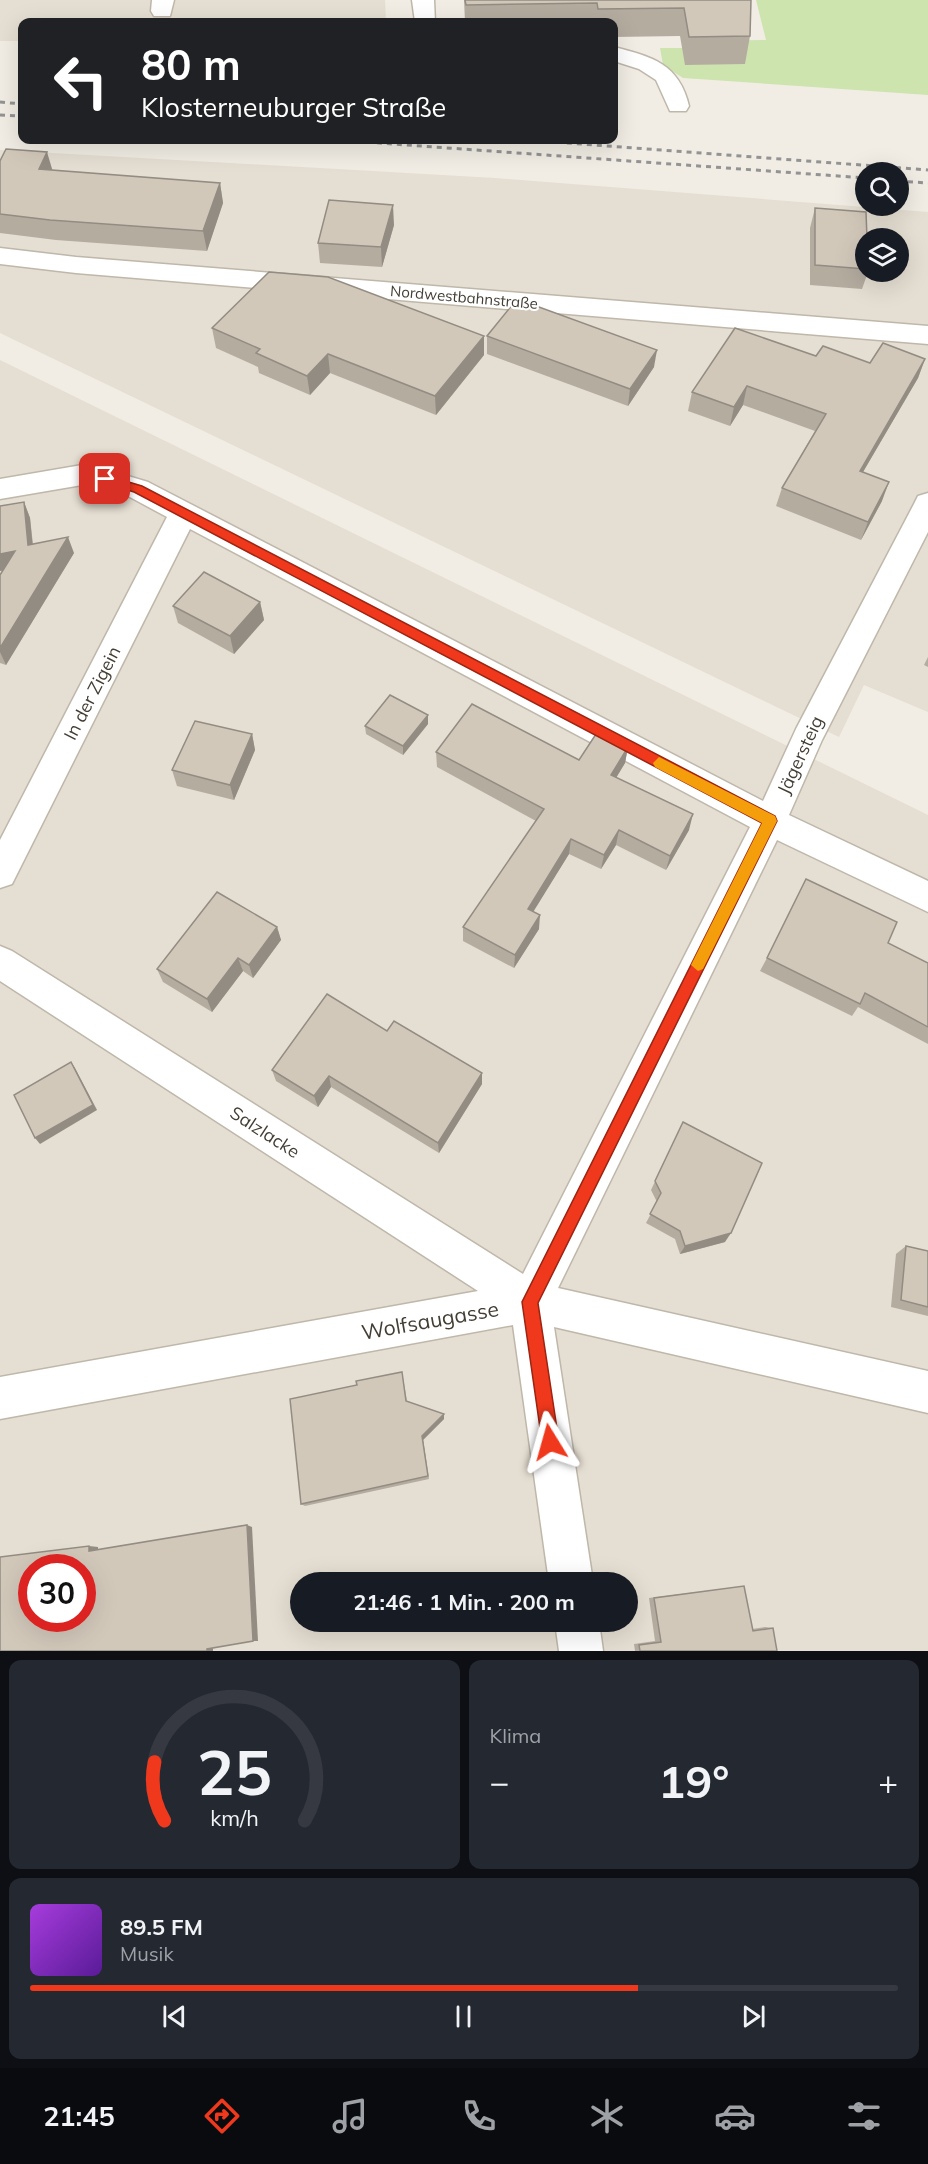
<!DOCTYPE html>
<html lang="de">
<head>
<meta charset="utf-8">
<style>
	:root { --surface:#171b24; --page:#242831; --text:#f1f3f6; --muted:#9ea1a6; --line:#363941; --accent:#ef381c }
	body { margin:0; font-family:Mulish,sans-serif; background:var(--page); color:var(--text); height:100vh; display:flex; flex-direction:column; font-size:22px; white-space:nowrap }
	* { box-sizing:border-box; margin:0 }
	p { font-size:20px; color:var(--muted) }
	.icon { flex:none; width:33px; height:33px; fill:none; stroke:currentColor; stroke-width:2; stroke-linecap:round; stroke-linejoin:round }
	.map { position:relative; height:1651px; overflow:hidden }
	.drawer { display:flex; flex-direction:column; gap:9px; padding:9px; background:#0d0f14; flex:1 }
	.drawer>* { flex:none }
	.guide { position:absolute; left:18px; top:18px; width:600px; height:126px; border-radius:12px; box-shadow:0 6px 24px #0002; background:#202124; color:#fff; overflow:hidden }
	.controls { position:absolute; left:855px; top:162px; display:grid; gap:12px }
	.controls a { display:grid; place-items:center; width:54px; height:54px; border-radius:50%; background:var(--surface); box-shadow:0 6px 24px #0002; font-size:30px }
	.speed { position:absolute; left:18px; top:1554px; display:flex; gap:12px; font-size:30px; font-weight:700; text-align:center }
	.speed>* { display:grid; place-content:center; width:78px; height:78px; border-radius:50%; background:var(--surface); box-shadow:0 6px 24px #0002; line-height:1 }
	.speed .limit { border:9px solid #d22; background:#fff; color:#111 }
	.pin { position:absolute; display:grid; place-items:center; width:51px; height:51px; color:#fff; margin:-26px; border-radius:12px; box-shadow:0 3px 9px #0006 }
	.me { position:absolute; width:66px; margin:-33px; rotate:352deg; stroke-linejoin:round; filter:drop-shadow(0 0 4px #0008) }
	.turn { display:flex; align-items:center; gap:21px; height:126px; padding:0 24px; font-size:27px }
	.turn .icon { width:78px; height:78px; stroke-width:2.5 }
	.turn b { display:block; font-size:42px; line-height:51px }
	.big { font-size:45px; font-weight:700; line-height:1.1 }
	.drawer .tile { flex:1; display:flex; flex-direction:column; justify-content:center; gap:9px; min-width:0; padding:0 21px; border-radius:12px; background:var(--page) }
	.drawer .dial { align-items:center; gap:0 }
	.dial svg { height:156px; overflow:visible; fill:none; stroke:var(--line); stroke-width:7; stroke-linecap:round; text-anchor:middle }
	.dial text { fill:var(--text); stroke:none }
	.song { display:flex; align-items:center; gap:18px }
	.cover { width:72px; height:72px; border-radius:9px; background:linear-gradient(135deg,hsl(280 70% 55%),hsl(270 70% 35%)) }
	.played { height:6px; border-radius:3px; background:linear-gradient(90deg,var(--accent) 70%,var(--line) 70%) }
	.keys { display:flex; justify-content:space-around; direction:ltr }
	.heat { display:flex; justify-content:space-between; align-items:center; font-size:33px; direction:ltr }
	.drawer .tiles { flex:1; display:grid; gap:9px; grid-template-columns:1fr 1fr }
	.tile:last-child { grid-column:span 2 }
	.trip { position:absolute; left:290px; top:1572px; width:348px; height:60px; border-radius:30px; background:var(--surface); box-shadow:0 6px 24px #0002; font-weight:700; line-height:60px; text-align:center }
	.tabs { display:flex; height:96px; justify-content:space-around; align-items:center; background:#090b0e; color:var(--muted) }
	.tabs .icon { width:42px; height:42px }
	.tabs .on { color:var(--accent) }
	.tabs b { font-size:27px; color:var(--text) }
	.map>svg:first-child { display:block }
</style>
</head>
<body>
<div class="map">
<svg width="928" height="1651" viewBox="0 0 928 1651">
	<rect width="100%" height="100%" fill="#f1ede4"/>
	<!-- residential -->
	<g fill="#e5ded2" fill-rule="evenodd">
		<path d="M 0,0 L 385,0 L 386,22 L 22,22 L 22,41 L 0,41 Z"/>
		<path d="M 0,150 L 495,178 L 928,212 L 928,712 L 864,685 L 839,737 L 0,333 ZM 866,238 L 898,238 L 898,272 L 866,272 Z"/>
		<path d="M 0,360 L 928,815 L 928,1651 L 0,1651 ZM 32,1568 L 82,1568 L 82,1618 L 32,1618 ZM 300,1582 L 627,1582 L 627,1622 L 300,1622 Z"/>
	</g>
	<!-- green -->
	<path fill="#cde4ae" d="M 756,0 L 928,0 L 928,95 L 683,78 L 663,65 L 660,48 L 685,48 L 684,41 L 766,40 Z"/>
	<g fill="none" stroke-linecap="round" stroke-linejoin="round">
		<!-- minor casing -->
		<g stroke="#bfb7aa" stroke-width="3">
			<g id="minor">
				<path d="M 152,0 L 174,0 L 170,16 L 154,16 L 151,11 Z"/>
				<path d="M 412,0 L 434,0 L 435,22 L 415,22 Z"/>
				<path d="M 614,47 C 653,57 679,64 689,106 L 686,111 L 670,111 L 656,80 L 639,69 L 614,61 Z"/>
				<path d="M 0,248 L 76,257 L 928,326 L 928,344 L 76,273 L 0,264 Z"/>
				<path d="M 88,464 L 148,482 L 763,801 L 796,729 L 914,504 L 918,496 L 928,493 L 928,532 L 822,740 L 789,815 L 928,881 L 928,912 L 777,840 L 558,1288 L 928,1371 L 928,1413 L 554,1327 L 593,1582 L 549,1582 L 513,1325 L 0,1419 L 0,1377 L 478,1291 L 0,981 L 0,946 L 12,951 L 523,1274 L 750,827 L 190,529 L 12,884 L 0,888 L 0,840 L 167,517 L 128,496 L 88,484 L 0,499 L 0,479 Z"/>
				<path d="M 555,1622 L 599,1622 L 603,1651 L 559,1651 Z"/>
			</g>
		</g>
		<!-- minor -->
		<use href="#minor" fill="#fff" fill-rule="evenodd"/>
		<!-- rail -->
		<g stroke="#939393" stroke-width="3" stroke-dasharray="5 5" stroke-linecap="butt">
			<path d="M 0,102 L 22,104"/>
			<path d="M 0,115 L 22,116"/>
			<path d="M 337,140 L 866,178"/>
			<path d="M 527,140 L 928,170"/>
			<path d="M 898,181 L 928,183"/>
		</g>
	</g>
	<!-- wall -->
	<g fill="#b5aca0">
		<path d="M 464,0 L 751,0 L 750,36 L 745,64 L 685,65 L 680,36 L 614,37 L 614,22 L 465,22 Z"/>
		<path d="M 0,161 L 52,170 L 220,183 L 223,203 L 207,251 L 56,240 L 0,233 Z"/>
		<path d="M 815,208 L 866,238 L 866,272 L 868,272 L 862,289 L 810,285 L 810,228 Z"/>
		<path d="M 394,225 L 382,267 L 320,263 L 318,243 Z"/>
		<path d="M 212,328 L 484,355 L 436,415 L 330,373 L 310,395 L 259,373 L 258,367 L 216,348 Z"/>
		<path d="M 487,336 L 654,367 L 628,406 L 487,354 Z"/>
		<path d="M 816,356 L 870,363 L 925,359 L 918,378 L 863,472 L 882,501 L 861,540 L 776,506 L 782,488 L 815,431 L 743,405 L 730,426 L 688,411 L 692,392 Z"/>
		<path d="M 24,502 L 30,518 L 33,544 L 74,553 L 6,665 L 0,663 L 0,575 L 3,570 L 0,571 L 0,506 Z"/>
		<path d="M 260,602 L 264,620 L 234,654 L 178,623 L 173,606 Z"/>
		<path d="M 928,657 L 928,667 L 924,665 Z"/>
		<path d="M 428,715 L 428,724 L 403,755 L 366,734 L 365,726 Z"/>
		<path d="M 252,734 L 255,750 L 234,800 L 177,786 L 172,770 Z"/>
		<path d="M 628,747 L 625,763 L 616,778 L 689,830 L 666,870 L 616,845 L 601,869 L 569,854 L 533,911 L 539,929 L 514,968 L 463,941 L 463,927 L 536,821 L 437,767 L 436,752 L 579,760 Z"/>
		<path d="M 277,927 L 281,940 L 253,978 L 243,971 L 212,1012 L 163,982 L 157,969 Z"/>
		<path d="M 888,943 L 928,963 L 928,1044 L 858,1007 L 852,1016 L 760,971 L 767,958 Z"/>
		<path d="M 387,1031 L 482,1073 L 482,1084 L 439,1153 L 331,1087 L 318,1107 L 276,1081 L 272,1070 Z"/>
		<path d="M 683,1122 L 725,1242 L 680,1254 L 675,1239 L 646,1223 L 657,1202 L 651,1190 Z"/>
		<path d="M 906,1246 L 928,1251 L 928,1316 L 891,1307 L 896,1254 Z"/>
		<path d="M 402,1372 L 407,1401 L 444,1414 L 444,1419 L 423,1440 L 429,1479 L 305,1506 L 301,1504 L 357,1385 Z"/>
		<path d="M 737,1587 L 752,1629 L 765,1627 L 773,1628 L 777,1651 L 635,1651 L 634,1644 L 655,1641 L 649,1598 Z"/>
	</g>
	<!-- shaded-wall -->
	<g fill="#938c82">
		<path d="M 47,152 L 53,172 L 39,169 Z"/>
		<path d="M 220,183 L 223,203 L 207,251 L 203,231 Z"/>
		<path d="M 393,205 L 394,225 L 382,267 L 381,247 Z"/>
		<path d="M 484,336 L 484,355 L 436,415 L 435,396 Z"/>
		<path d="M 657,350 L 654,367 L 628,406 L 630,389 Z"/>
		<path d="M 328,354 L 330,373 L 310,395 L 307,376 Z"/>
		<path d="M 925,359 L 918,378 L 853,489 L 860,471 Z"/>
		<path d="M 747,386 L 743,405 L 730,426 L 734,407 Z"/>
		<path d="M 889,482 L 882,501 L 861,540 L 868,522 Z"/>
		<path d="M 24,502 L 30,518 L 34,560 L 28,545 Z"/>
		<path d="M 68,537 L 74,553 L 6,665 L 0,652 L 0,648 Z"/>
		<path d="M 15,551 L 21,567 L 0,571 L 0,554 Z"/>
		<path d="M 260,602 L 264,620 L 234,654 L 230,636 Z"/>
		<path d="M 428,715 L 428,724 L 403,755 L 403,746 Z"/>
		<path d="M 252,734 L 255,750 L 234,800 L 230,785 Z"/>
		<path d="M 628,747 L 625,763 L 608,791 L 611,775 Z"/>
		<path d="M 693,814 L 689,830 L 666,870 L 670,856 Z"/>
		<path d="M 619,830 L 616,845 L 601,869 L 604,855 Z"/>
		<path d="M 571,839 L 569,854 L 527,922 L 528,909 Z"/>
		<path d="M 540,915 L 539,929 L 514,968 L 515,955 Z"/>
		<path d="M 277,927 L 281,940 L 253,978 L 249,965 Z"/>
		<path d="M 238,958 L 243,971 L 212,1012 L 207,999 Z"/>
		<path d="M 71,1062 L 75,1068 L 97,1110 L 40,1144 L 35,1138 Z"/>
		<path d="M 482,1073 L 482,1084 L 439,1153 L 438,1143 Z"/>
		<path d="M 329,1076 L 331,1087 L 318,1107 L 314,1096 Z"/>
		<path d="M 731,1233 L 725,1242 L 680,1254 L 685,1246 Z"/>
		<path d="M 444,1414 L 444,1419 L 423,1440 L 429,1479 L 422,1436 Z"/>
		<path d="M 247,1525 L 252,1527 L 258,1641 L 253,1641 Z"/>
		<path d="M 89,1546 L 98,1547 L 98,1552 L 89,1551 Z"/>
		<path d="M 213,1648 L 213,1651 L 207,1651 L 207,1649 Z"/>
	</g>
	<!-- building -->
	<g fill="#d2c8ba" stroke="#938c82" stroke-width="1.5" fill-rule="evenodd">
		<path d="M 465,0 L 751,0 L 750,36 L 689,37 L 684,8 L 598,9 L 597,3 L 466,5 Z"/>
		<path d="M 6,149 L 47,152 L 39,169 L 220,183 L 203,231 L 50,220 L 0,214 L 0,161 Z"/>
		<path d="M 329,200 L 393,205 L 381,247 L 318,243 Z"/>
		<path d="M 815,208 L 866,212 L 867,238 L 866,238 L 866,269 L 815,265 Z"/>
		<path d="M 269,272 L 328,277 L 484,336 L 435,396 L 328,354 L 307,376 L 256,353 L 260,349 L 212,328 Z"/>
		<path d="M 517,299 L 657,350 L 630,389 L 487,336 Z"/>
		<path d="M 735,328 L 816,356 L 823,346 L 870,363 L 883,343 L 925,359 L 860,471 L 889,482 L 868,522 L 782,488 L 826,414 L 747,386 L 734,407 L 692,392 Z"/>
		<path d="M 24,502 L 28,545 L 68,537 L 0,648 L 0,575 L 15,551 L 0,554 L 0,506 Z"/>
		<path d="M 204,572 L 260,602 L 230,636 L 173,606 Z"/>
		<path d="M 390,695 L 428,715 L 403,746 L 365,726 Z"/>
		<path d="M 472,704 L 579,760 L 598,731 L 628,747 L 611,775 L 693,814 L 670,856 L 619,830 L 604,855 L 571,839 L 528,909 L 540,915 L 515,955 L 463,927 L 544,809 L 436,752 Z"/>
		<path d="M 195,721 L 252,734 L 230,785 L 172,770 Z"/>
		<path d="M 806,879 L 897,922 L 888,943 L 928,963 L 928,1027 L 865,993 L 860,1004 L 767,958 Z"/>
		<path d="M 217,892 L 277,927 L 249,965 L 238,958 L 207,999 L 157,969 Z"/>
		<path d="M 327,994 L 387,1031 L 394,1021 L 482,1073 L 438,1143 L 329,1076 L 314,1096 L 272,1070 Z"/>
		<path d="M 71,1062 L 93,1105 L 35,1138 L 14,1095 Z"/>
		<path d="M 683,1122 L 762,1163 L 731,1233 L 685,1246 L 680,1231 L 650,1214 L 661,1193 L 655,1181 Z"/>
		<path d="M 906,1246 L 928,1251 L 928,1307 L 901,1300 Z"/>
		<path d="M 402,1372 L 406,1401 L 444,1414 L 422,1436 L 428,1476 L 301,1504 L 290,1399 L 357,1385 L 356,1381 Z"/>
		<path d="M 247,1525 L 253,1641 L 207,1649 L 207,1651 L 0,1651 L 0,1557 L 89,1546 L 89,1551 ZM 32,1568 L 82,1568 L 82,1618 L 32,1618 Z"/>
		<path d="M 744,1586 L 753,1631 L 773,1628 L 777,1651 L 640,1651 L 639,1645 L 661,1642 L 654,1598 Z"/>
	</g>
	<!-- route -->
	<path fill="#ef381c" stroke="#9b2412" stroke-width="1.5" d="M 105,475 L 142,486 L 775,816 L 777,821 L 538,1303 L 559,1442 L 557,1449 L 550,1451 L 544,1449 L 542,1442 L 522,1302 L 762,823 L 134,492 L 101,482 L 99,479 Z"/>
	<!-- slow -->
	<path fill="#f59e0b" d="M 659,757 L 775,816 L 777,821 L 703,969 L 698,971 L 691,965 L 762,823 L 655,767 L 653,763 Z"/>
	<g text-anchor="middle" dominant-baseline="central" stroke-width="4.5" stroke-linejoin="round" paint-order="stroke">
		<!-- far-street labels -->
		<g font-size="15" fill="#433d34" stroke="#fff">
			<text transform="translate(464 297) rotate(5)">Nordwestbahnstraße</text>
		</g>
		<!-- street labels -->
		<g font-size="18" fill="#433d34" stroke="#fff">
			<text transform="translate(92 693) rotate(-63)">In der Zigein</text>
			<text transform="translate(800 755) rotate(-65)">Jägersteig</text>
			<text transform="translate(265 1132) rotate(33)">Salzlacke</text>
		</g>
		<!-- near-street labels -->
		<g font-size="21" fill="#433d34" stroke="#fff">
			<text transform="translate(430 1320) rotate(-10)">Wolfsaugasse</text>
		</g>
	</g>
</svg>
<div class="controls">
<a><svg class="icon" aria-label="search" viewBox="0 0 24 24"><circle cx="10" cy="10" r="6"/><path d="M15 15l6 6"/></svg></a>
<a><svg class="icon" aria-label="layers" viewBox="0 0 24 24"><path d="M12 4l9 5-9 5-9-5zM3 14l9 5 9-5"/></svg></a>
</div>
<div class="speed"><div class="limit">30</div></div>
<div class="pin" style="left:105px;top:479px;background:#d93025"><svg class="icon" aria-label="arrive" viewBox="0 0 24 24"><path d="M6 21V4h12l-3 4 3 4H6"/></svg></div>
<svg class="me" style="left:550px;top:1442px" viewBox="-20 -20 40 40"><path d="M0-17L14 15 0 8-14 15z" fill="#ef381c" stroke="#fff" stroke-width="4"/></svg>
<div class="trip">21:46 · 1 Min. · 200 m</div>
<div class="guide">
<div class="turn"><svg class="icon" aria-label="left" viewBox="0 0 24 24"><path d="M17 20v-9H6M10 6l-5 5 5 5"/></svg><div><b>80 m</b>Klosterneuburger Straße</div></div>
</div>
</div>
<section class="drawer">
<div class="tiles">
<div class="tile dial"><svg viewBox="0 0 100 80">
<path d="M14 69A42 42 0 1 1 86 69"/>
<path d="M14 69A42 42 0 0 1 9 39" stroke="#ef381c"/>
<text x="50" y="56" font-size="32" font-weight="700">25</text>
<text x="50" y="72" font-size="11">km/h</text>
</svg></div>
<div class="tile"><p>Klima</p>
<div class="heat"><a>−</a><b class="big">19°</b><a>+</a></div>
</div>
<div class="tile">
<div class="song"><i class="cover"></i><div><b>89.5 FM</b><p>Musik</p></div></div>
<div class="played"></div>
<div class="keys"><svg class="icon" aria-label="previous" viewBox="0 0 24 24"><path d="M18 5L8 12l10 7zM5 5v14"/></svg><svg class="icon" aria-label="pause" viewBox="0 0 24 24"><path d="M8 5v14M16 5v14"/></svg><svg class="icon" aria-label="next" viewBox="0 0 24 24"><path d="M6 5l10 7-10 7zM19 5v14"/></svg></div>
</div>
</div>
</section>
<nav class="tabs">
<b>21:45</b>
<svg class="icon on" aria-label="directions" viewBox="0 0 24 24"><path d="M12 3l9 9-9 9-9-9zM9 14v-3h6M13 9l2 2-2 2"/></svg>
<svg class="icon" aria-label="music" viewBox="0 0 24 24"><path d="M9 18V5l10-2v13"/><circle cx="6" cy="18" r="3"/><circle cx="16" cy="16" r="3"/></svg>
<svg class="icon" aria-label="phone" viewBox="0 0 24 24"><path d="M5 4h4l2 5-3 2q2 4 5 5l2-3 5 2v4C11 20 4 13 5 4z"/></svg>
<svg class="icon" aria-label="climate" viewBox="0 0 24 24"><path d="M12 3v18M4 7l16 10M4 17L20 7"/></svg>
<svg class="icon" aria-label="car" viewBox="0 0 24 24"><path d="M5 17H2v-5l4-1 3-4h7l3 4 3 1v5h-3M9 17h6M6 11h13"/><circle cx="7" cy="17" r="2"/><circle cx="17" cy="17" r="2"/></svg>
<svg class="icon" aria-label="filters" viewBox="0 0 24 24"><path d="M4 7h16M4 17h16"/><circle cx="9" cy="7" r="2"/><circle cx="15" cy="17" r="2"/></svg>
</nav>
</body>
</html>
